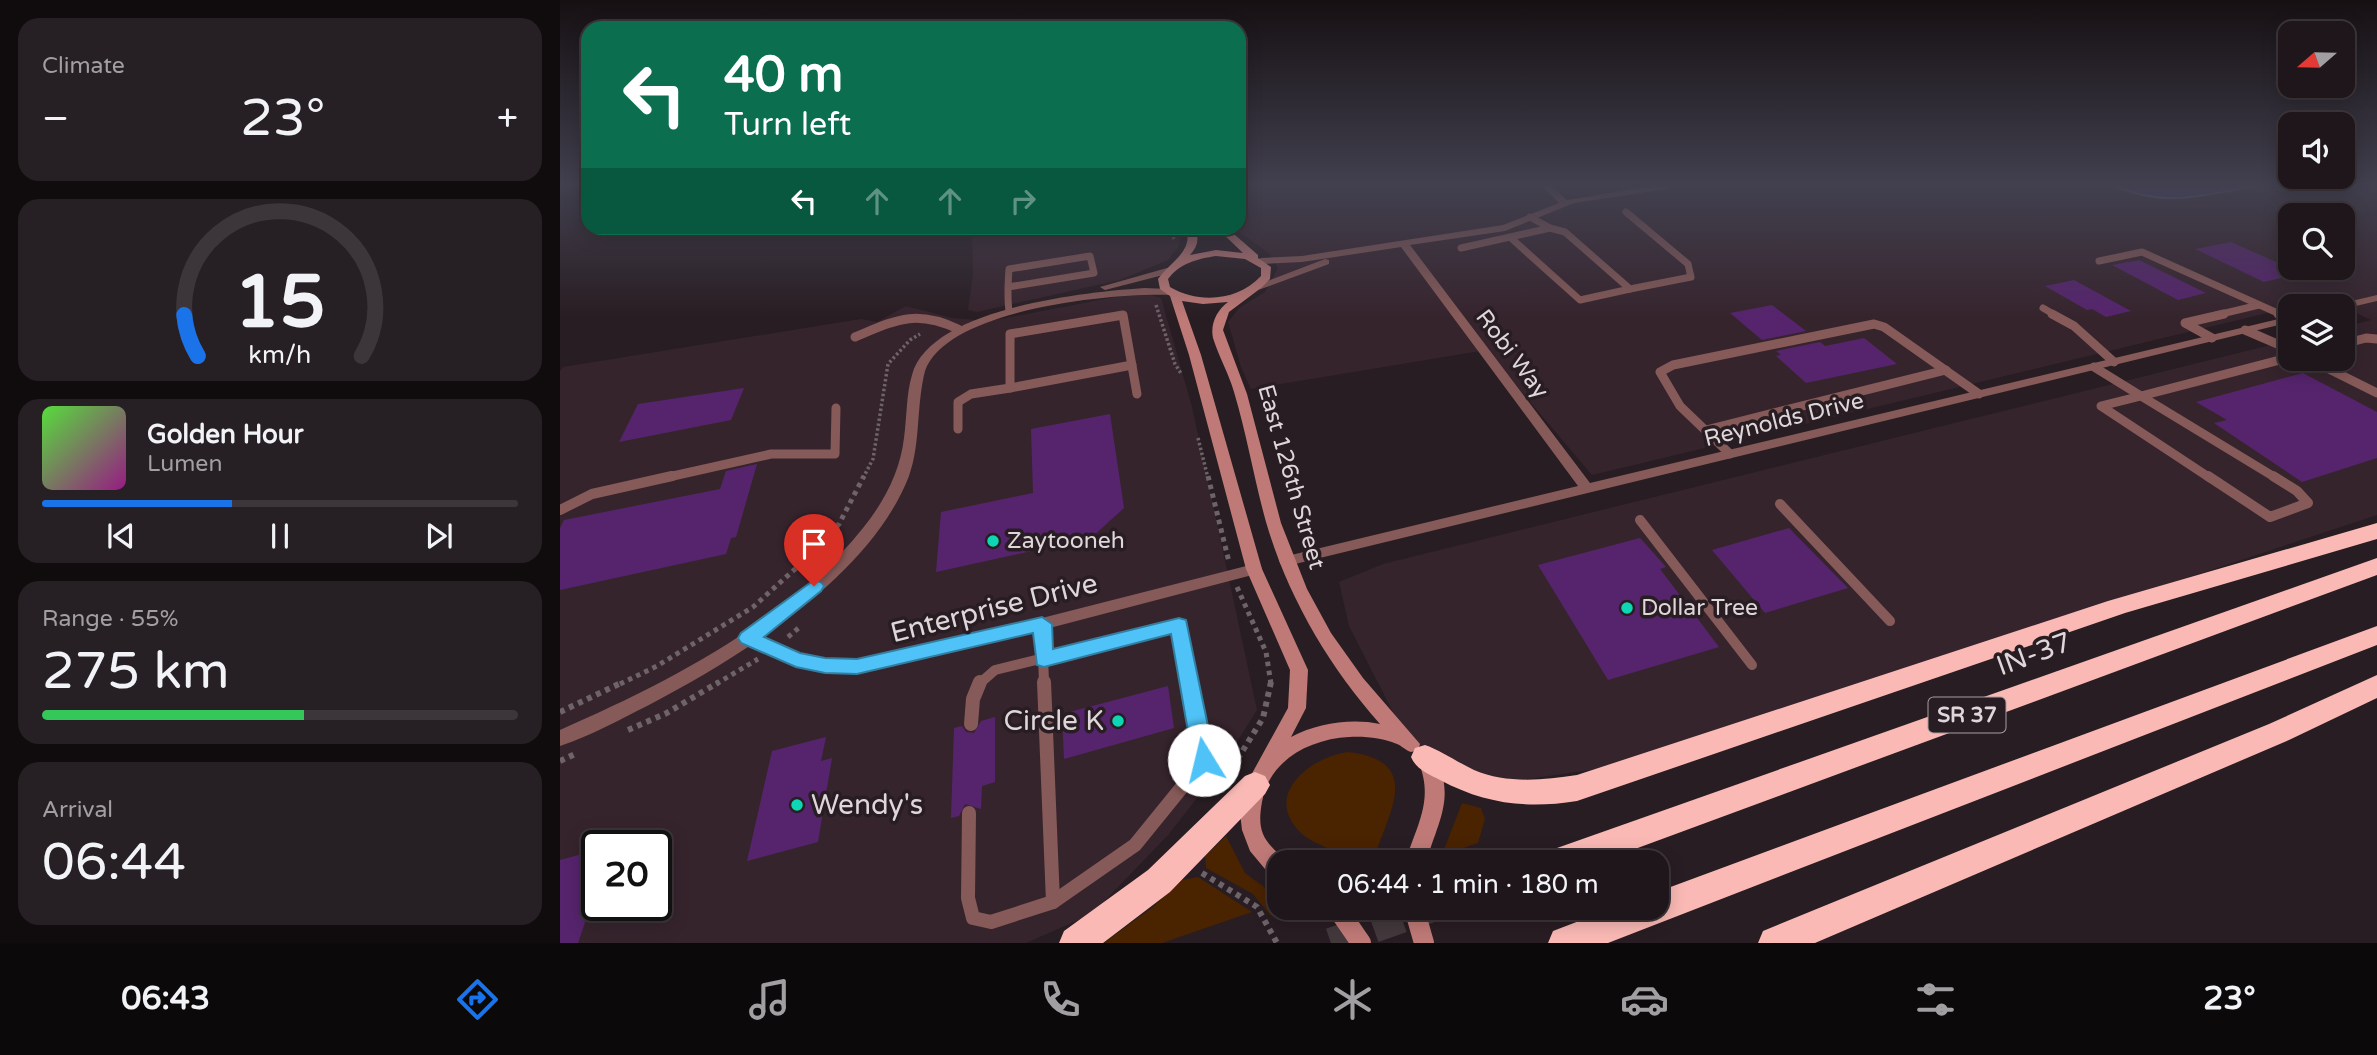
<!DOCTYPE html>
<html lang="en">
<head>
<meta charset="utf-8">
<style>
	:root { --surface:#1e161a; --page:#261f23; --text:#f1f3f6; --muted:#a19fa2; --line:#3c3539; --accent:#1a73e8 }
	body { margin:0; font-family:"Varela Round",sans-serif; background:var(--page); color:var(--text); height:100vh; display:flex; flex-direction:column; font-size:26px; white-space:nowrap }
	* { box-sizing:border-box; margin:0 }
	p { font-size:23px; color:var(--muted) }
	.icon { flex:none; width:38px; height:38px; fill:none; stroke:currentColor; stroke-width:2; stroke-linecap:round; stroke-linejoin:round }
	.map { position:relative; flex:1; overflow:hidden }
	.panel { display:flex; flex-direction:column; gap:18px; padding:18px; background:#100c0e; width:560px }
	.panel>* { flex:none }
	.banner { position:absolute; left:21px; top:21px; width:665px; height:214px; border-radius:21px; box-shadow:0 4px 18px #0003,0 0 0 2px var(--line); background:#0b6e4f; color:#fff; overflow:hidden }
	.needle { width:46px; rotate:250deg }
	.buttons { position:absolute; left:1718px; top:21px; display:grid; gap:14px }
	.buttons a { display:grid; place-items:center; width:77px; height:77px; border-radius:14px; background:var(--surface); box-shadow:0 4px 18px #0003,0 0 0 2px var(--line); font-size:35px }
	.speed { position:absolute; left:21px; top:830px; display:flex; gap:14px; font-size:35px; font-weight:700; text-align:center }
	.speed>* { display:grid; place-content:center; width:91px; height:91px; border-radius:50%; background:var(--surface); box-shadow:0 4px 18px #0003,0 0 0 2px var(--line); line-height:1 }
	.speed .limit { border:4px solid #111; border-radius:10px; background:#fff; color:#111 }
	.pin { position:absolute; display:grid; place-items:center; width:60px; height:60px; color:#fff; margin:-72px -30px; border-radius:50% 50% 50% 0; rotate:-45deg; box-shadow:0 0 7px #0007 }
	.pin .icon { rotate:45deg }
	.me { position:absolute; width:77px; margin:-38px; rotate:351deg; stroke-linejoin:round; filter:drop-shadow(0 0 5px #0008) }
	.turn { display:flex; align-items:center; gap:24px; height:147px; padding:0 28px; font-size:32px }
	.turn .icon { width:91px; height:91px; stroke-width:2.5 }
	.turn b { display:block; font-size:49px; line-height:60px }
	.lanes { display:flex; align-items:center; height:66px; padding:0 28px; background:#0003; justify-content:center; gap:35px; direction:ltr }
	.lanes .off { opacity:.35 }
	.big { font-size:52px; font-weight:600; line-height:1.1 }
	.panel .widget { flex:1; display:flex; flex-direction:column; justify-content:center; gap:10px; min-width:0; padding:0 24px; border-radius:21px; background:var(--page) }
	.panel .dial { align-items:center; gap:0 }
	.dial svg { height:182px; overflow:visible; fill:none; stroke:var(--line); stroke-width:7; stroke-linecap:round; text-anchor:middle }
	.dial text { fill:var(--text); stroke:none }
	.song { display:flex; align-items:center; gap:21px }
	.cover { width:84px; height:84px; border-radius:10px; background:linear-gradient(135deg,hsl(110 70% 55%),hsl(310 70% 35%)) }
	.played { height:7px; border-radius:4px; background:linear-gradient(90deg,var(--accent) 40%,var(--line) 40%) }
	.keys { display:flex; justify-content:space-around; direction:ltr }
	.heat { display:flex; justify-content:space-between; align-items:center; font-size:38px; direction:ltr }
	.charge { height:10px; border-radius:5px; background:linear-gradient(90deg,#34c759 55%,var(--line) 0) }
	.trip { position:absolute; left:707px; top:850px; width:402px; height:70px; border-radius:21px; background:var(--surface); box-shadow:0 4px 18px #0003,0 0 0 2px var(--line); font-weight:600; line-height:70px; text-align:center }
	.tab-bar { display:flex; height:112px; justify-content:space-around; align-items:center; background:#0c090a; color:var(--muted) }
	.tab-bar .icon { width:49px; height:49px }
	.tab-bar .on { color:var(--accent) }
	.tab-bar b { font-size:32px; color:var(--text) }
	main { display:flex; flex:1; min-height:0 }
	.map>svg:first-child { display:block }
</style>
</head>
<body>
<main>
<section class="panel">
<div class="widget"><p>Climate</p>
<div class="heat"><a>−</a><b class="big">23°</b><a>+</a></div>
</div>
<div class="widget dial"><svg viewBox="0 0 100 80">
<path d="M14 69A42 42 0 1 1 86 69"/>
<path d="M14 69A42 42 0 0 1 8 51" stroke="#1a73e8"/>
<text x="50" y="56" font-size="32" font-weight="700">15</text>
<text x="50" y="72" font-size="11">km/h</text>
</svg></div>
<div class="widget">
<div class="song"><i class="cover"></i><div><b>Golden Hour</b><p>Lumen</p></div></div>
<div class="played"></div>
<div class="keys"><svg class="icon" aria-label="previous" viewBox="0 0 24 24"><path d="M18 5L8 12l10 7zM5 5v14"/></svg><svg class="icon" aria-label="pause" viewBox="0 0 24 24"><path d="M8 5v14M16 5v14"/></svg><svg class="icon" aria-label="next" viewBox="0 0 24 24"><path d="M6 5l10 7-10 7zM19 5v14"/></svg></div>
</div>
<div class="widget"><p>Range · 55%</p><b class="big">275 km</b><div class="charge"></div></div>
<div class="widget"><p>Arrival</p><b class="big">06:44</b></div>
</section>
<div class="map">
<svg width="1817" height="943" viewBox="0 0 1817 943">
	<rect width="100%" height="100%" fill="#281d22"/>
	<!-- built -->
	<g fill="#36242d" fill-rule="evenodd">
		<path d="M 679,186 L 1817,186 L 1817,515 L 1058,766 L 960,780 L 861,767 L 789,626 L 779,582 L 823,564 L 1731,340 L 1731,359 L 1783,359 L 1783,327 L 1811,320 L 1766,299 L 1032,475 L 926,350 L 691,389 L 681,367 L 668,322 L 679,308 L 705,292 L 718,268 L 709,253 L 673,228 L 679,228 ZM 1731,215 L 1783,215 L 1783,268 L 1731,268 Z"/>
		<path d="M 412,228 L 614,228 L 620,234 L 619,246 L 608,260 L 560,280 L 417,312 L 408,310 L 413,274 Z"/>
		<path d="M 591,295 L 601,298 L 632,407 L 697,710 L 661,767 L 609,834 L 532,914 L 466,943 L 0,943 L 0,371 L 3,367 L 301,319 L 317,322 L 346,306 L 392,318 L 429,321 L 561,296 ZM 37,845 L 96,845 L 96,905 L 37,905 Z"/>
	</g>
	<!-- green -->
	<g fill="#4a2300">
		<path d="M 789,752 C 868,762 824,818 813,863 C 793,863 791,859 773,851 C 762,845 749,841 740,832 C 702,794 752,756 789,752 Z"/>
		<path d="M 902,803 L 921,808 L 925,819 L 918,843 L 882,855 Z"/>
		<path d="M 666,836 L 685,873 L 719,898 L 719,908 L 730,908 L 710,915 L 693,894 L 646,868 L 645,856 Z"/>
		<path d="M 638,877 L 692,912 L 602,943 L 544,943 L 593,907 L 622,880 Z"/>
	</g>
	<!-- water -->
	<path fill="#3b3a89" stroke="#6c69a1" stroke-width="2" d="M 1555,186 L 1697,186 C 1643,194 1608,209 1555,186 Z"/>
	<!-- building -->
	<g fill="#56246d">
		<path d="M 1671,242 L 1741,273 L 1704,282 L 1635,249 Z"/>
		<path d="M 1579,260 L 1646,293 L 1618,300 L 1552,265 Z"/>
		<path d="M 1514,280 L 1571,311 L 1546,317 L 1532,309 L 1527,310 L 1485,286 Z"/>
		<path d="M 1212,305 L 1246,331 L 1202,340 L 1170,313 Z"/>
		<path d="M 1304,338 L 1337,364 L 1246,383 L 1216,356 L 1221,355 L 1216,351 L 1260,342 L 1265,346 Z"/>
		<path d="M 1743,373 L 1817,412 L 1817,458 L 1742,482 L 1654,423 L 1667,420 L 1636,402 Z"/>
		<path d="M 184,388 L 171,420 L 59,442 L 78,404 Z"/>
		<path d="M 550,414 L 564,508 L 531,538 L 376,572 L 381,512 L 473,493 L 471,429 Z"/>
		<path d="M 197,464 L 176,537 L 171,538 L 166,554 L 0,590 L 0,528 L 4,520 L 160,489 L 166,471 Z"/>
		<path d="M 1229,528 L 1288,588 L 1205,613 L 1152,550 Z"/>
		<path d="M 1080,538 L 1106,567 L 1100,569 L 1159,647 L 1048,680 L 978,565 Z"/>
		<path d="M 608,686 L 614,728 L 504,759 L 502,714 Z"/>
		<path d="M 435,717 L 435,782 L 422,786 L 421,809 L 405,804 L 399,816 L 391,818 L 394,728 L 402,726 L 406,732 L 414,733 L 421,721 Z"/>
		<path d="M 266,737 L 261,761 L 272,758 L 258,842 L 187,861 L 212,751 Z"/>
		<path d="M 37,850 L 37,887 L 18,943 L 0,943 L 0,860 Z"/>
	</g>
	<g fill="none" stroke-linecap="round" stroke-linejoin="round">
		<!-- motorway-tunnel -->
		<path stroke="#43393d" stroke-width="30" stroke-dasharray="30 15" stroke-linecap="butt" d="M 771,943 L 869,908"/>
		<!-- path-far2 -->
		<g stroke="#6d6368" stroke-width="3.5" stroke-dasharray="2.5 2.5" stroke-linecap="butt">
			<path d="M 609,228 L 614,239"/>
			<path d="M 596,305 L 615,364 L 622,375"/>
			<path d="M 638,438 L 648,478"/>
			<path d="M 303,478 L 313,459 L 328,364 L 350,340 L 360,334"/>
		</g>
		<!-- path-far1 -->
		<g stroke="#6d6368" stroke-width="5" stroke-dasharray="4.5 4.5" stroke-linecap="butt">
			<path d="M 648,476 L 669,562"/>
			<path d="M 677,587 L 706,652 L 711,684"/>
			<path d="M 228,637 L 241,626"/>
			<path d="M 60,684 L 97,666 L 193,607 L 255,551 L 279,524 L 304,476"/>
			<path d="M 156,684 L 198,659"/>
		</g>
		<!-- path -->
		<g stroke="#6d6368" stroke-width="6" stroke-dasharray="5 5" stroke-linecap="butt">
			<path d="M 0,712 L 63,682"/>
			<path d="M 68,730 L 105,714 L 159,682"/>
			<path d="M 0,761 L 15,754"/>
			<path d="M 667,776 L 703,718 L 711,682"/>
			<path d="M 642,873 L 697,907 L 717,943"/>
		</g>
		<!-- service-far3 -->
		<g stroke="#865a58" stroke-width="7">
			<path d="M 990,228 L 1005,232 L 1070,289 L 1131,277 L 1128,264 L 1066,212"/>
			<path d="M 952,239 L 1020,300 L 1070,289"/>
			<path d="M 901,248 L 990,228 L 970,217"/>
			<path d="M 1539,261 L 1582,252 L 1722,315"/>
			<path d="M 448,287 L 534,273 L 530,256 L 449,269 C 448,283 447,297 449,311"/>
			<path d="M 1483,308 L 1495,315"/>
			<path d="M 1657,315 L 1699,305"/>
		</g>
		<!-- service-far2 -->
		<g stroke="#865a58" stroke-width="9">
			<path d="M 1492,314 L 1514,326 L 1554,362"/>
			<path d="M 1718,314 L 1730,319"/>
			<path d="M 1685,330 L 1731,350"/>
			<path d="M 295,337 C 336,320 355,309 398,329"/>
			<path d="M 1652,338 L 1625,323 L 1664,314"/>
			<path d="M 1783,344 L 1806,338 L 1817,339"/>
			<path d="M 1749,359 L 1817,393"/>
			<path d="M 1534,367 L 1581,396 L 1731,357"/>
			<path d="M 450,388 L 572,365"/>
			<path d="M 398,429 L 398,402 L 411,394 L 450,388 L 450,334 L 563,315 L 577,394"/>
			<path d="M 1146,430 L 1386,370"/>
			<path d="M 1170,454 L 1120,406 L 1100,372 L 1113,365 L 1314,324 L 1324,327 L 1419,394"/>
			<path d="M 104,478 L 211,454 L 275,454 L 276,408"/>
			<path d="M 1650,478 L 1541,406 L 1581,396 L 1716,478"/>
		</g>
		<!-- service-far1 -->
		<g stroke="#865a58" stroke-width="10">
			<path d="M 1648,476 L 1710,517 L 1748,503 L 1737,491 L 1713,476"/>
			<path d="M 1220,504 L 1330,621"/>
			<path d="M 0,510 L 32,494 L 112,476"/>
			<path d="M 1080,520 L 1192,665"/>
			<path d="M 482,624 L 484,684"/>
			<path d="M 419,684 L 435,670 L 619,625 L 630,684"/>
		</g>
		<!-- service -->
		<g stroke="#865a58" stroke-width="14">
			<path d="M 484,682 L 493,902"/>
			<path d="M 411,724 L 413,699 L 420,682"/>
			<path d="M 409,813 L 408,898 L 413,918 L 431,922 L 493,902 L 575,845 L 644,760 L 630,682"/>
		</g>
		<!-- minor -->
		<g fill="#865a58" fill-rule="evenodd">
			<path d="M 982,186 L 991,186 L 1007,200 L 1092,186 L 1112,186 L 1108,189 L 1014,203 L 945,231 L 850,245 L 1030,483 L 1731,316 L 1731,322 L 727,566 L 721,565 L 719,561 L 721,557 L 727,556 L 1018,486 L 841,247 L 742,262 L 701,264 L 696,261 L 701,258 L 742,256 L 943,225 L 999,203 Z"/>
			<path d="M 765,259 L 769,260 L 769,264 L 701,289 L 697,290 L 692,287 Z"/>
			<path d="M 1817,295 L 1817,301 L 1783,309 L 1783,306 L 1778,306 L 1779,304 Z"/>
			<path d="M 694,564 L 700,565 L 702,569 L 700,573 L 482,630 L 297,673 L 265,673 L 236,666 L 182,643 L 179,638 L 182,633 L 188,632 L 240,653 L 265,659 L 297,659 L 482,618 Z"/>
		</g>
		<!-- tertiary -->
		<g fill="#865a58" fill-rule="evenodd">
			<path d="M 607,268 L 611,269 L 611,273 L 545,290 L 540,287 Z"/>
			<path d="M 584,288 L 609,289 L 614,292 L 609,295 C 551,293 387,309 365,371 C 356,406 361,442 349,476 C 310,577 179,658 87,706 C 59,720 30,736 0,746 L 0,730 C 107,683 229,621 303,528 C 324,502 340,472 344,438 C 347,417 346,395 352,375 C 370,308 526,292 584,288 Z"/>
		</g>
		<!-- secondary -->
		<g fill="#bf7a77" fill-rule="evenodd">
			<path d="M 626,228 L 634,228 C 640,238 638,246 630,255 L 656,250 L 683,253 L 657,228 L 667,228 L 698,255 L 698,258 L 711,267 L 710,279 L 701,288 L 669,312 L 663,330 L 687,394 L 721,523 L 747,589 L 771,633 L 803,678 L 860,744 L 858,750 L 851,752 C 845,750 842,746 837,744 C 823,738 805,736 789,737 C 750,739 709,760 702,802 C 700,813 699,824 703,834 C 708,846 719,853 727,863 L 719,863 L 719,878 L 705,869 L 690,851 L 682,830 L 680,813 L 684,788 L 728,708 L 730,670 L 686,569 L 629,355 L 610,296 L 600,289 L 598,279 C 610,262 634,251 626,228 ZM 656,256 L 685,259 L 701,268 L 701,276 C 678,301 639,304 610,287 L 608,279 C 620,263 637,259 656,256 ZM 622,301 L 643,304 L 668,302 C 657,310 650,324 653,338 C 659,357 669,374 674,392 C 687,435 694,479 706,522 C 728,597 768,665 820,724 C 792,718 757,723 731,737 L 746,708 L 748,670 L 702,569 L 641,355 Z"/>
			<path d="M 868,753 L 875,755 C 896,799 878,820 866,863 L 845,863 C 856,826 875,800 858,761 L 861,755 Z"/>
		</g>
		<!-- motorway -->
		<g fill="#fab9b5" fill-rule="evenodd">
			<path d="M 1817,523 L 1817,539 L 1565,613 L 1017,801 C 967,809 925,804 880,780 C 868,774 856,769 851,757 L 855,748 L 865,745 C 882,751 897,762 914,770 C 947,784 983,780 1017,775 L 1548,601 Z"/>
			<path d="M 1817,558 L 1817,575 L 1037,863 L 981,863 L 986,853 L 997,848 Z"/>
			<path d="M 1817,626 L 1817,645 L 1048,943 L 988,943 L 993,931 L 1053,908 L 1097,908 L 1097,892 Z"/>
			<path d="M 1817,675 L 1817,698 L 1729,740 L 1255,943 L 1198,943 L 1203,931 L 1709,724 Z"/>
			<path d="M 695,772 L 705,776 L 710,785 L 705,794 L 610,892 L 543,943 L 499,943 L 504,931 L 588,870 L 685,776 Z"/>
		</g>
		<!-- secondary-bridge -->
		<g stroke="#bf7a77" stroke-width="20">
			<path d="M 777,908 L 801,943"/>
			<path d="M 854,908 L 864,943"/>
		</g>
	</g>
	<!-- sky -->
	<linearGradient id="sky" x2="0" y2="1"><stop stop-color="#161013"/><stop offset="0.58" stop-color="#42404f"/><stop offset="1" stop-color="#42404f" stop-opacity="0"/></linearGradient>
	<rect width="1817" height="318" fill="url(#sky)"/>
	<!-- route -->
	<path fill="#4fc3f7" stroke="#337fa1" stroke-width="2" d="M 254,580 L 261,582 L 264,586 L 261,591 L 204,637 L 240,653 L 265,658 L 297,659 L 482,617 L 492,624 L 493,649 L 619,618 L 626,620 L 655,760 L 652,767 L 644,769 L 636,767 L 633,760 L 611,634 L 484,667 L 477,665 L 473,633 L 297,674 L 265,673 L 236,667 L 181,643 L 178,638 L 181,633 Z"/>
	<!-- markers -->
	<g fill="#0ed5b4" stroke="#281d22" stroke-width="2.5">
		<circle cx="433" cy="541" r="7"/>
		<circle cx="1067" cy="608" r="7"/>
		<circle cx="558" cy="721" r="7"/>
		<circle cx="237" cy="805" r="7"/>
	</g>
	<g text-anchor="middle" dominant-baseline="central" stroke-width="7" stroke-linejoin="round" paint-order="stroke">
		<!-- shield labels -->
		<rect fill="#281d22" stroke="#a79ea2" stroke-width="2" x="1368.5" y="697.5" width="77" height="35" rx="5"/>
		<g font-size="21" font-weight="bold" fill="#ded6d9">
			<text x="1407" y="715">SR 37</text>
		</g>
		<!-- street labels -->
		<g font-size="23" fill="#ded6d9" stroke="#281d22">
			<text transform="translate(952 354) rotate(53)">Robi Way</text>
			<text transform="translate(1224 420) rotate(-14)">Reynolds Drive</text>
			<text transform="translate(731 477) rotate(74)">East 126th Street</text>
		</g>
		<!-- poi labels -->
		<g font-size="23" fill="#ded6d9" stroke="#281d22" text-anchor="start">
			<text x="447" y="541">Zaytooneh</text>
			<text x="1081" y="608">Dollar Tree</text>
		</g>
		<!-- near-street labels -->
		<g font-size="28" fill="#ded6d9" stroke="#281d22">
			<text transform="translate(434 608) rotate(-14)">Enterprise Drive</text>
			<text transform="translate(1474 654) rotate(-20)">IN-37</text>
		</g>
		<!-- near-poi labels -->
		<g font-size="28" fill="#ded6d9" stroke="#281d22" text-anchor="end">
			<text x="544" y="721">Circle K</text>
			<text x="251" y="805" text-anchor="start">Wendy's</text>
		</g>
	</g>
</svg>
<div class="buttons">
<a><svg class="needle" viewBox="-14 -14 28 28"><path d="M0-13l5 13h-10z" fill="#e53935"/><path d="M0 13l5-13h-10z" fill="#a19fa2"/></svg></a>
<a><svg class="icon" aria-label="sound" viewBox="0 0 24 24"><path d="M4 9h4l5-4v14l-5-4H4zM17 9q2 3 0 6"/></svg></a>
<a><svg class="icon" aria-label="search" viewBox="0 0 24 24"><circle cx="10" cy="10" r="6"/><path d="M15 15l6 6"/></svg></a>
<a><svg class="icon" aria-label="layers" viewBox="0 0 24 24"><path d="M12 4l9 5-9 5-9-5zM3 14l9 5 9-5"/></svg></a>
</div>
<div class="speed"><div class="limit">20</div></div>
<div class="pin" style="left:254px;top:586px;background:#d93025"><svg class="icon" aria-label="arrive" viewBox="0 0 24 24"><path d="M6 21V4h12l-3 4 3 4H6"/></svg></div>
<svg class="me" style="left:644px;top:760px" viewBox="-20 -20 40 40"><circle r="19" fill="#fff"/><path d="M0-13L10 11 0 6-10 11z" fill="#4fc3f7"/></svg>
<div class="trip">06:44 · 1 min · 180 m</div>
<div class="banner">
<div class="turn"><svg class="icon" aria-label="left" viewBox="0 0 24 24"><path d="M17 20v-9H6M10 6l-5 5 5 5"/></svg><div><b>40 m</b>Turn left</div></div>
<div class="lanes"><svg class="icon" aria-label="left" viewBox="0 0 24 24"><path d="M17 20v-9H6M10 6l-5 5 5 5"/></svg><svg class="icon off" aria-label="ahead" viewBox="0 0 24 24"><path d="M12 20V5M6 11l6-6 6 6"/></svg><svg class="icon off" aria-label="ahead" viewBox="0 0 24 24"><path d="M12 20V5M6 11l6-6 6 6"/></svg><svg class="icon off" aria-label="right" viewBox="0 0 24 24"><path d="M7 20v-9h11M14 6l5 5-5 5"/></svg></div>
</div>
</div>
</main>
<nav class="tab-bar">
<b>06:43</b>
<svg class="icon on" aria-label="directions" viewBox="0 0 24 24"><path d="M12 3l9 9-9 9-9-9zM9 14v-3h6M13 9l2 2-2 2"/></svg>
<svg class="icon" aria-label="music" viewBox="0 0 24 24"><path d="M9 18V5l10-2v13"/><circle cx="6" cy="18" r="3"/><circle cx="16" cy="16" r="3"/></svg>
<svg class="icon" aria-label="phone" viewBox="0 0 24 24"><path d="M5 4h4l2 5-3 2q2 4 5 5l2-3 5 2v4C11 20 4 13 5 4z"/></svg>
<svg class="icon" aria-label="climate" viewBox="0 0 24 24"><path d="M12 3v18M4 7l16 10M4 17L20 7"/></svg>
<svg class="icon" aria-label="car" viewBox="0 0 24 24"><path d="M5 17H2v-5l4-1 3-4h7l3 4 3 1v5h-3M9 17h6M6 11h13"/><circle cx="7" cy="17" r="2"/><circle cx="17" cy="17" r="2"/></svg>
<svg class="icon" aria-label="filters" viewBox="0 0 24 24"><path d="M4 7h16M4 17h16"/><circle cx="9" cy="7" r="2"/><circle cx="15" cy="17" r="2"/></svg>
<b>23°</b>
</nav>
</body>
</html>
